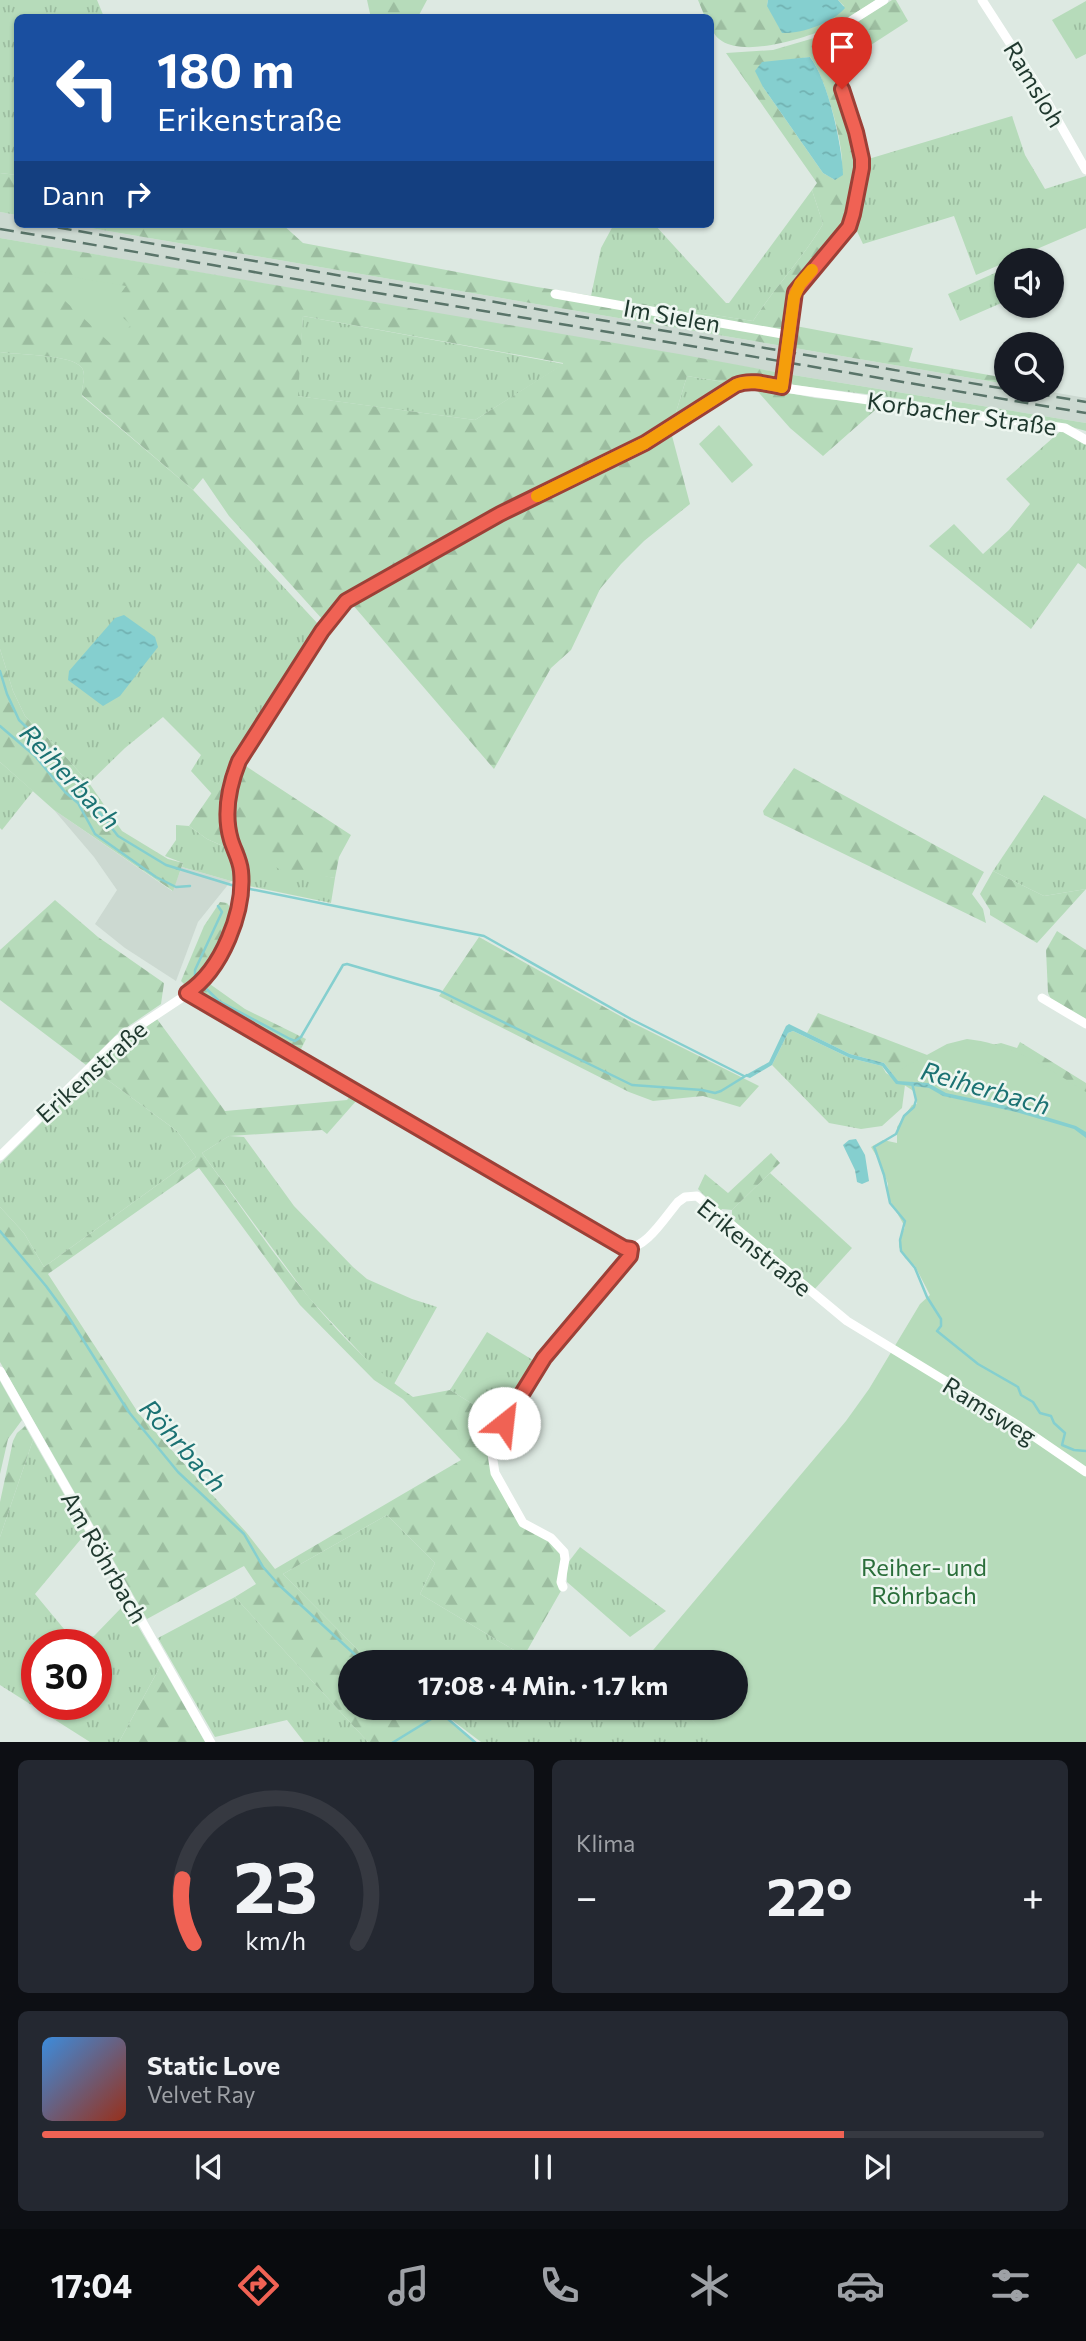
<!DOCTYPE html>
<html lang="de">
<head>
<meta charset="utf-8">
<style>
	:root { --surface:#171b24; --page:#242831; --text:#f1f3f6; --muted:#9ea1a6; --line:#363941; --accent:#f06254 }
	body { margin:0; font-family:Commissioner,sans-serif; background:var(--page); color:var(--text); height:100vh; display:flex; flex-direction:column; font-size:26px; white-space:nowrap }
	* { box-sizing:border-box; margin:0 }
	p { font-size:23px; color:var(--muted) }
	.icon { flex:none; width:38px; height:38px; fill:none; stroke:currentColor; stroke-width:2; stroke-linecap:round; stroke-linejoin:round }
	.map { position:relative; height:1742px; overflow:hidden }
	.drawer { display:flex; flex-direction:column; gap:18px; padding:18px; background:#0d0f14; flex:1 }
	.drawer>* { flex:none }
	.top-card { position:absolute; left:14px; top:14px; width:700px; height:214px; border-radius:10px; box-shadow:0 2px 5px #0004; background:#1a4fa0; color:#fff; overflow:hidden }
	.tools { position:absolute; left:994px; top:248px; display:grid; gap:14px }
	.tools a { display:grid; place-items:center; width:70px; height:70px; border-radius:50%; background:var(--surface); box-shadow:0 2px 5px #0004; font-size:35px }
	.speed { position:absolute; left:21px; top:1629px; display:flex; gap:14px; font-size:35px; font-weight:700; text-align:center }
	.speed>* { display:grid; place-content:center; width:91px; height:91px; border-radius:50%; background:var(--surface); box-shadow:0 2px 5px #0004; line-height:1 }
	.speed .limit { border:10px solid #d22; background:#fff; color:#111 }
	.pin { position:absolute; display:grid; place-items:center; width:60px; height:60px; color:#fff; margin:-72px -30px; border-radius:50% 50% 50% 0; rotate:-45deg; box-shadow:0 0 7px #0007 }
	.pin .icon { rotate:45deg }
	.me { position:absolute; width:77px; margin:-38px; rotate:29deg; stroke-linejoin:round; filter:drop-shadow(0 0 5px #0008) }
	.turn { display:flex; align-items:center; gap:24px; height:147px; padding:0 28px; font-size:32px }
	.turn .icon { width:91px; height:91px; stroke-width:2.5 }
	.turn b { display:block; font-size:49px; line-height:60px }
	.then { display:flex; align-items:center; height:66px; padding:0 28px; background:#0003; gap:14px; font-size:26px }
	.big { font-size:52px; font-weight:700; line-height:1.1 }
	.drawer .widget { flex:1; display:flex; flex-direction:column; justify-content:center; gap:10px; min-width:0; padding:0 24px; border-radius:10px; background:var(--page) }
	.drawer .dial { align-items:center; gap:0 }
	.dial svg { height:182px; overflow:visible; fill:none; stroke:var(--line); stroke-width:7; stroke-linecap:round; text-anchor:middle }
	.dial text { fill:var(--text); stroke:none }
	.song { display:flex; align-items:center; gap:21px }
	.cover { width:84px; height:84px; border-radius:10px; background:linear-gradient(135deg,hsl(210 70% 55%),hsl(10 70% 35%)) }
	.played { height:7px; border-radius:4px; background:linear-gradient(90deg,var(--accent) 80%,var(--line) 80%) }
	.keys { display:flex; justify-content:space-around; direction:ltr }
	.heat { display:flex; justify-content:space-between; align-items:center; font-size:38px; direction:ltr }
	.drawer .tiles { flex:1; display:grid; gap:18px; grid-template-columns:1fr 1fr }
	.widget:last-child { grid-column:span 2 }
	.trip { position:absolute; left:338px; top:1650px; width:410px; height:70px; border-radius:35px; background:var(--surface); box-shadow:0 2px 5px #0004; font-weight:700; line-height:70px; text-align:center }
	.dock { display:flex; height:112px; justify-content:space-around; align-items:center; background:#090b0e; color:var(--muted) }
	.dock .icon { width:49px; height:49px }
	.dock .selected { color:var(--accent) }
	.dock b { font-size:32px; color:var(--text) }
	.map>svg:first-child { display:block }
</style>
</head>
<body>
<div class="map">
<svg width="1086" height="1743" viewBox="0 0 1086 1743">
	<defs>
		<pattern id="grass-tufts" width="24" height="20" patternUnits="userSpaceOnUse" patternTransform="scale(1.75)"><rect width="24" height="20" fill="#b6dbba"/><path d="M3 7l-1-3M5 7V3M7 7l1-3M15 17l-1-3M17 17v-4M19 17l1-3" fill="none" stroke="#9cbda0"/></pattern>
		<pattern id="forest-firs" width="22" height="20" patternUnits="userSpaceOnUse" patternTransform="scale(1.75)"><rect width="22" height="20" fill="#b6dbba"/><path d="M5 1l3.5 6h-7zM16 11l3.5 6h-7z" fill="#9cbda0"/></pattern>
		<pattern id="water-ripples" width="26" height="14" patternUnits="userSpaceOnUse" patternTransform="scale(1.75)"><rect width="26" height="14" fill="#85cfcf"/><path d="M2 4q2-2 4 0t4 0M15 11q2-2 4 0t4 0" fill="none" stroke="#72b2b2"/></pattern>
	</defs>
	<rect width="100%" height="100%" fill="#dde9e2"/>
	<!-- built -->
	<g fill="#ccd9d1">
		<path d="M 0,212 L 17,215 L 18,224 L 67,224 L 1006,384 L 1006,390 L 1040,390 L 1086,398 L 1086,423 L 787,374 L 0,238 Z"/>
		<path d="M 54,810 L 172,891 L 182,867 L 231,881 L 198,922 L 176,981 L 125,948 L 95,924 L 117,890 L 94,857 Z"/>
	</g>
	<!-- grass -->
	<g fill="url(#grass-tufts)" fill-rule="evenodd">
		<path d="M 0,0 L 97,0 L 104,17 L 18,18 L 17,175 L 0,173 Z"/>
		<path d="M 1086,1 L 1086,54 L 1076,59 L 1052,20 Z"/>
		<path d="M 1012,116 L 1025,155 L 1045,189 L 1086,176 L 1086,228 L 976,275 L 954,216 L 863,244 L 855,227 L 866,174 L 865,160 Z"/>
		<path d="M 812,190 L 823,224 C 803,258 775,287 753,321 L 591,296 L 601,248 L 614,224 L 654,224 L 726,303 L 729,303 Z"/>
		<path d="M 1006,268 L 1006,301 L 960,321 L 948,294 Z"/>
		<path d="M 303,316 L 564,364 L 475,420 L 297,396 Z"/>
		<path d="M 0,352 C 17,355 73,354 82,368 C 87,377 81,387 82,396 L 193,490 L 319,625 L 212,794 L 191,771 L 201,755 L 163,717 L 125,748 L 89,783 L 57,747 L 25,716 L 13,691 L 0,649 Z"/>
		<path d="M 787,374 L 1086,423 L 1086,431 L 1057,423 L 882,396 L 793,385 Z"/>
		<path d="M 687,376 L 730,383 L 674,419 Z"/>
		<path d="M 1063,429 L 1086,444 L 1086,569 L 1078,563 L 1031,629 L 929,546 L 954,524 L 983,554 L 1009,530 L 1030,504 L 1006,479 Z"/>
		<path d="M 0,762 L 33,791 L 2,830 L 0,828 Z"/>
		<path d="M 1044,795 L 1086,819 L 1086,889 L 1044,896 L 993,871 Z"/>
		<path d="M 176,825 L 189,826 L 207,839 L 232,850 L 238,871 L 238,883 L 182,867 L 183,863 L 165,856 L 176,840 Z"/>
		<path d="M 238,847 L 315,874 L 335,878 L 331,903 L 244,885 Z"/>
		<path d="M 793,1031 L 850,1058 L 882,1066 L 886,1073 L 905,1085 L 902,1108 L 882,1126 L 861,1129 L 829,1123 L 772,1065 L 788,1033 Z"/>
		<path d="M 94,1070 L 177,1131 L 196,1157 L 44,1267 L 24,1233 L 0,1207 L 0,1164 Z"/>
		<path d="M 229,1136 L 244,1137 L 294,1206 L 353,1267 L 367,1279 L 412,1299 L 437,1307 L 394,1384 L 380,1374 L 309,1298 L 202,1153 Z"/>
		<path d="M 770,1173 L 852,1248 L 813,1291 L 732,1220 L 732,1210 Z"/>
		<path d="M 487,1332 L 536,1362 L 500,1421 L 450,1390 Z"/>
		<path d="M 33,1440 L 86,1533 L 35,1594 L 74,1641 L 94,1636 L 125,1604 L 161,1665 L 119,1742 L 90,1742 L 0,1685 L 0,1537 ZM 37,1645 L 96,1645 L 96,1704 L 37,1704 Z"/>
		<path d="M 387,1515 L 435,1563 L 420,1594 L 534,1662 L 375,1662 L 359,1651 L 283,1574 Z"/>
		<path d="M 580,1547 L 666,1611 L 630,1637 L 567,1582 L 567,1564 Z"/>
		<path d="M 235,1597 L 368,1742 L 304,1742 L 287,1720 L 215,1737 L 158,1638 Z"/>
		<path d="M 436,1708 L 679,1708 L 714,1740 L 712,1743 L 481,1742 Z"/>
	</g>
	<!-- forest -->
	<g fill="url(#forest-firs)" fill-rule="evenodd">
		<path d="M 367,0 L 427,0 L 418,17 L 371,18 Z"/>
		<path d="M 698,0 L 768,0 L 767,6 L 844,6 L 838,0 L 876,0 C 861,9 845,21 828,28 C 801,40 711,69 710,18 L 705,17 Z"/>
		<path d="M 892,0 L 896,0 L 908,21 L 840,65 L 833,37 Z"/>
		<path d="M 821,36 L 847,111 L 856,147 L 858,168 L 846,225 L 801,277 L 789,297 L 785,324 L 913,348 L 909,361 L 1006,378 L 1006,384 L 67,224 L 282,224 L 303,243 L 537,287 L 753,321 C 775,287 803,258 823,224 L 812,190 L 817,183 L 726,53 L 773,50 ZM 810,57 C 824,73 841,136 842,159 C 842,166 838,174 835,180 L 823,173 L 763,87 L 788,60 Z"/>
		<path d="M 0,173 L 17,175 L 17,215 L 0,212 Z"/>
		<path d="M 0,238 L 679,354 L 781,373 L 776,381 L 768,382 L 737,376 L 730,383 L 687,376 L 674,419 C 617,453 557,480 498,510 C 445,537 394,568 343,598 L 341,596 L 323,620 L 229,516 L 203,478 L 193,490 L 82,395 C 81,386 87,377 82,368 C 73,354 17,355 0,352 ZM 303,316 L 563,363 L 563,364 L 475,420 L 298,396 Z"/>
		<path d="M 753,386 L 815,398 L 882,404 L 823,456 L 790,428 Z"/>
		<path d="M 671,432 L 690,504 L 644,541 L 621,564 L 600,589 L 571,650 L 551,668 L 494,769 L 352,604 C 401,575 450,545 500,519 C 558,490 616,465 671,432 Z"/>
		<path d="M 0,649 L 13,691 L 25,716 L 57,747 L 89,783 L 122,831 L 168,859 L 183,863 L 173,891 L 54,810 L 0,762 Z"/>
		<path d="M 235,759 L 351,835 L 339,857 L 335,878 L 281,870 L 238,847 L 232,850 L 207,839 L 189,826 Z"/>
		<path d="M 794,768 L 984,872 L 972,894 L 983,909 L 986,923 L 764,815 L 763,811 Z"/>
		<path d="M 993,871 L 1044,896 L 1086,889 L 1037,943 L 990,915 L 990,910 L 980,894 Z"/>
		<path d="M 55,900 L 98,937 L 164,983 L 161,1004 L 117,1034 L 86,1065 L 0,1000 L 0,950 Z"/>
		<path d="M 220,902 L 227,903 L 232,910 C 223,940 211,965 188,988 L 181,981 L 204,926 Z"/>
		<path d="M 1057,931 L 1086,950 L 1086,1020 L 1051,999 L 1048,993 L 1046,950 Z"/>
		<path d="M 479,937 L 631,1022 L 759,1086 L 740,1107 L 703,1096 L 653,1101 L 629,1092 L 439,996 Z"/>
		<path d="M 207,982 L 245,1009 L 306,1039 L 299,1053 L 217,1006 L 198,992 Z"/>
		<path d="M 818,1013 L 935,1058 L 1001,1043 L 1017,1048 L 1020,1042 L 1086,1083 L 1086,1132 L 898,1081 L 884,1063 L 850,1054 L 807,1033 Z"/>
		<path d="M 157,1019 L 225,1111 L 347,1100 L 350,1096 L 357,1100 L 327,1134 L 322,1130 L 229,1136 L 202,1153 C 265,1239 325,1335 413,1397 L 450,1390 L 500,1421 L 488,1447 L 521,1525 L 549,1540 L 561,1553 L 562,1589 L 524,1656 L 420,1594 L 435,1563 L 387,1515 L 283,1574 L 359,1651 L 375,1662 L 350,1662 L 350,1708 L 436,1708 L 473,1742 L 368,1742 L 235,1597 L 256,1584 L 244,1566 L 147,1619 L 0,1362 L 0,1207 L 24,1233 L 44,1267 L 196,1157 L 177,1131 L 94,1070 L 122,1043 ZM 199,1168 L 300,1305 L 374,1380 L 403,1399 L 461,1460 L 275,1569 L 246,1532 L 139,1414 L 48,1274 Z"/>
		<path d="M 771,1153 L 780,1163 L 732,1210 L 722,1209 L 720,1211 L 698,1189 L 705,1174 L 728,1193 Z"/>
		<path d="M 0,1381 L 22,1420 L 8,1439 L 0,1474 Z"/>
		<path d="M 25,1426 L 33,1440 L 0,1537 L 0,1502 L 13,1441 L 17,1433 Z"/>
		<path d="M 161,1665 L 205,1742 L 119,1742 Z"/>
	</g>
	<!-- park -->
	<g fill="#b6dbba">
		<path d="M 32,270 L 126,286 L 111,307 L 131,325 L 112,345 Z"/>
		<path d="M 719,425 L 753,465 L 732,483 L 699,444 Z"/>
		<path d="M 967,1039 C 1014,1044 1047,1068 1086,1092 L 1086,1742 L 712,1742 L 713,1740 L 679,1708 L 735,1708 L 735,1662 L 643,1662 L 846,1421 L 869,1389 L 920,1304 L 930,1295 L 915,1266 L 905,1258 L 899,1247 L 899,1240 L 905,1227 L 888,1197 L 888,1184 L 879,1160 L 871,1147 L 883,1140 L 897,1143 L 897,1127 L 912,1105 L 917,1104 L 915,1092 L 898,1081 L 892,1074 L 947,1044 Z"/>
		<path d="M 442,1713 L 476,1742 L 393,1742 L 440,1714 Z"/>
	</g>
	<!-- water -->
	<g fill="url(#water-ripples)">
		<path d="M 768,0 L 838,0 L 845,8 C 832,23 801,34 782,33 L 767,6 Z"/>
		<path d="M 810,57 C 828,80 842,145 843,175 L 835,180 L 823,173 L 763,87 L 755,71 L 762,62 Z"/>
		<path d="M 124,615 L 155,637 L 158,647 L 120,696 L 103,706 L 68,680 L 69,671 L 115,618 Z"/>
		<path d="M 789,1024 L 850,1054 L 884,1063 L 898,1081 L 928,1083 L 946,1093 L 1017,1108 L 1076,1126 L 1086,1132 L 1086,1138 L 1074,1129 L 1016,1112 L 943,1096 L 929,1088 L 896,1084 L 882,1066 L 850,1058 L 793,1031 L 788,1033 L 772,1065 L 750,1078 L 744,1076 L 769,1062 L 786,1026 Z"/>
		<path d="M 856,1139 L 865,1155 L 869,1181 L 862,1184 L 857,1182 L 855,1170 L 843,1145 L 849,1140 Z"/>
	</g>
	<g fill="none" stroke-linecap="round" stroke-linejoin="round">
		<!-- stream -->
		<g stroke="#85cfcf" stroke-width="2.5">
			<path d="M 0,671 L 7,694 L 19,720 L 51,751 L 118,836 L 166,865 L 238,887"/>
			<path d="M 0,726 L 35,756 L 65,792 L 78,803 L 95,834 L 156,877 L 176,887 L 190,886"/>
			<path d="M 245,888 L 484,936 L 631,1019 L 744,1076"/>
			<path d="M 218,906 L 222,912 L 195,970 L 195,978 L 219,1001 L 290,1039 L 295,1041 L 301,1037 L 343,965 L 347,964 L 440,991 L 632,1085 L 702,1090 L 715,1093 L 721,1091 L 747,1075"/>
			<path d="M 912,1083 L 916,1100 L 914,1107 L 904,1116 L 896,1134 L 874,1147 L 875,1149 L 884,1175 L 890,1203 L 905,1221 L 900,1240 L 901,1251 L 915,1268 L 927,1297 L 941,1319 L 941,1326 L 937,1331 L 978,1364 L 1018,1387 L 1021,1395 L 1033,1402 L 1040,1413 L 1051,1416 L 1054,1423 L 1065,1433 L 1062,1445 L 1074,1450 L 1086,1451"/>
			<path d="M 0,1231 L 46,1286 L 68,1316 L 128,1411 L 178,1472 L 244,1534 L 263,1567 L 279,1585 L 363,1662"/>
			<path d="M 430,1708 L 441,1713 L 476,1743"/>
			<path d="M 392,1743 L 441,1713"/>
		</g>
		<!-- minor -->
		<g stroke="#fff" stroke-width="9">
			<path d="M 982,0 L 1044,96 L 1086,170"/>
			<path d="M 555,294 L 788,335"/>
			<path d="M 782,386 L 794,297 L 800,284 L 849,227 L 862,168 L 856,132 L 827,36 L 884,0"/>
			<path d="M 187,993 L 624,1248 C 645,1251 665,1217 678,1202 L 685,1197 L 697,1196 L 847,1321 L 1016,1424 L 1086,1472"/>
			<path d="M 1042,998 L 1086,1024"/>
			<path d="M 0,1156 L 118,1040 L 195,989 L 221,953 L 238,915 L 241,892 L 241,870 L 230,837 L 228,807 L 231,782 L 239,761 L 322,631 L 339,608 L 352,597 L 500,514 L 630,451 L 742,382 L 1065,428 L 1086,440"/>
			<path d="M 0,1371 L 211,1743"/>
			<path d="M 563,1587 L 561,1582 L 565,1559 L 564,1552 L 551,1538 L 523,1523 L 495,1473 L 491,1448 L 519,1395 L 544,1358 L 630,1256 L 631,1249"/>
		</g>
		<!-- rail -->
		<g stroke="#597469" stroke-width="2.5" stroke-dasharray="14 7" stroke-linecap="butt">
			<path d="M 37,224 L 1006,389"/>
			<path d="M 0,229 L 1086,413"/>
			<path d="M 1015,390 L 1086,402"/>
		</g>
	</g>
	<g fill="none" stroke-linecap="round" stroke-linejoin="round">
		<!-- route casing -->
		<g stroke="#9c4037" stroke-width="18">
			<path id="route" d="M 504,1423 L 544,1358 L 630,1256 L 631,1249 L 624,1248 L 187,993 C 222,970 245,911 241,871 C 240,860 234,850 231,840 C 223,813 229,786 239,761 L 322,631 L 346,601 L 500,514 L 645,443 L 736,385 C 750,379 767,384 782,387 L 795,292 L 849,227 L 853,214 L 862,168 L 862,159 L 856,132 L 842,89"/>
		</g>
		<!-- route -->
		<use href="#route" stroke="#f06254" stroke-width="12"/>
		<!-- slow -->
		<path stroke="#f59e0b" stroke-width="12" d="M 537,496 L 645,443 L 736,385 C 750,379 767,384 782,387 L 794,297 L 800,284 L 812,270"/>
	</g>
	<g text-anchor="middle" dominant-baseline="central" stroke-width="5" stroke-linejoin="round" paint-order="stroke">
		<!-- street labels -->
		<g font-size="24" fill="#1f382e" stroke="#edf6f0">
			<text transform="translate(1035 84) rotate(59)">Ramsloh</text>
			<text transform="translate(672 315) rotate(10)">Im Sielen</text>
			<text transform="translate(962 413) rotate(8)">Korbacher Straße</text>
			<text transform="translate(91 1071) rotate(-42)">Erikenstraße</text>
			<text transform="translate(755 1247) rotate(39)">Erikenstraße</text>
			<text transform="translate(990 1410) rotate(32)">Ramsweg</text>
			<text transform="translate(105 1557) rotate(60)">Am Röhrbach</text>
		</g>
		<!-- park labels -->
		<g font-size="24" fill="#2a6e3a" stroke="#edf6f0">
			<text x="924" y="1566">Reiher- und<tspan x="924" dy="28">Röhrbach</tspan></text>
		</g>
		<!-- water labels -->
		<g font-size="26" font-style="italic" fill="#1b7273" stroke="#edf6f0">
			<text transform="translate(71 776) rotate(47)">Reiherbach</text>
			<text transform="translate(986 1087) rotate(16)">Reiherbach</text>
			<text transform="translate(184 1445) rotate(48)">Röhrbach</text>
		</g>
	</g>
</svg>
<div class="tools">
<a><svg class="icon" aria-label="sound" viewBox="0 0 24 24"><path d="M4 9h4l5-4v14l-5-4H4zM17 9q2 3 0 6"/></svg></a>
<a><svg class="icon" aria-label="search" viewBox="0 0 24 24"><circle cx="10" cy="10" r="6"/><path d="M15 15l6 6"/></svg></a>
</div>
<div class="speed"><div class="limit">30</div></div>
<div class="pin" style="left:842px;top:89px;background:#d93025"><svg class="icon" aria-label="arrive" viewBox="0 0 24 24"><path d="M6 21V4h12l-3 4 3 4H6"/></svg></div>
<svg class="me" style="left:504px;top:1423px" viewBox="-20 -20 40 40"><circle r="19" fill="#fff"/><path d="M0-13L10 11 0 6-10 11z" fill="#f06254"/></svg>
<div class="trip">17:08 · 4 Min. · 1.7 km</div>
<div class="top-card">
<div class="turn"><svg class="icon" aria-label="left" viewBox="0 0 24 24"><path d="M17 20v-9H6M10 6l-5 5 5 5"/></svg><div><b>180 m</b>Erikenstraße</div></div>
<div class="then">Dann<svg class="icon" aria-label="right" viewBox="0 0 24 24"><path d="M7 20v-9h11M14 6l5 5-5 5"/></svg></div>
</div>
</div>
<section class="drawer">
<div class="tiles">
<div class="widget dial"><svg viewBox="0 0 100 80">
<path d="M14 69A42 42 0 1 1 86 69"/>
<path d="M14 69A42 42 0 0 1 9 41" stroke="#f06254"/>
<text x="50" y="56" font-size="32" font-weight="700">23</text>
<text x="50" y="72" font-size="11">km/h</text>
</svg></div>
<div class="widget"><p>Klima</p>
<div class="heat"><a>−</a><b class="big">22°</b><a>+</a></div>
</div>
<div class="widget">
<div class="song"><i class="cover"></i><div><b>Static Love</b><p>Velvet Ray</p></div></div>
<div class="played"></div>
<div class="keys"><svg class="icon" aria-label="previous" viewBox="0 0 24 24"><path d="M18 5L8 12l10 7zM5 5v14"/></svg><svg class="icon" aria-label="pause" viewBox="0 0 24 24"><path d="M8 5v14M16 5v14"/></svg><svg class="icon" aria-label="next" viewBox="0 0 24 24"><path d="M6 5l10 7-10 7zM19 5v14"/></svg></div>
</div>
</div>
</section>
<nav class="dock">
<b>17:04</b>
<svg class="icon selected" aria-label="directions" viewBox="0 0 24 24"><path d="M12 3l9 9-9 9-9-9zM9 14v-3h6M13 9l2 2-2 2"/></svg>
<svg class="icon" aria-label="music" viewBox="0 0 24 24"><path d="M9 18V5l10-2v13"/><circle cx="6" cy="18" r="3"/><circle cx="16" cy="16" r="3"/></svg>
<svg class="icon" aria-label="phone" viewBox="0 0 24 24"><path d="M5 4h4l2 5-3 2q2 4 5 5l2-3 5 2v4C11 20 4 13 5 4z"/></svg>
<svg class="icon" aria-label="climate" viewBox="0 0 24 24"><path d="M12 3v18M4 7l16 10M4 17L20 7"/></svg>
<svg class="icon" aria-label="car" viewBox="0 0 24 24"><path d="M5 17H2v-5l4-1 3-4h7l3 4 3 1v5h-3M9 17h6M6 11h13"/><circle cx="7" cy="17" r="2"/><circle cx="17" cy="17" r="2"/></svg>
<svg class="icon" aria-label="filters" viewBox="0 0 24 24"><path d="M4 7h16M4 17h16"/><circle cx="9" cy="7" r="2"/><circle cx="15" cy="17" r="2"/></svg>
</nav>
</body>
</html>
